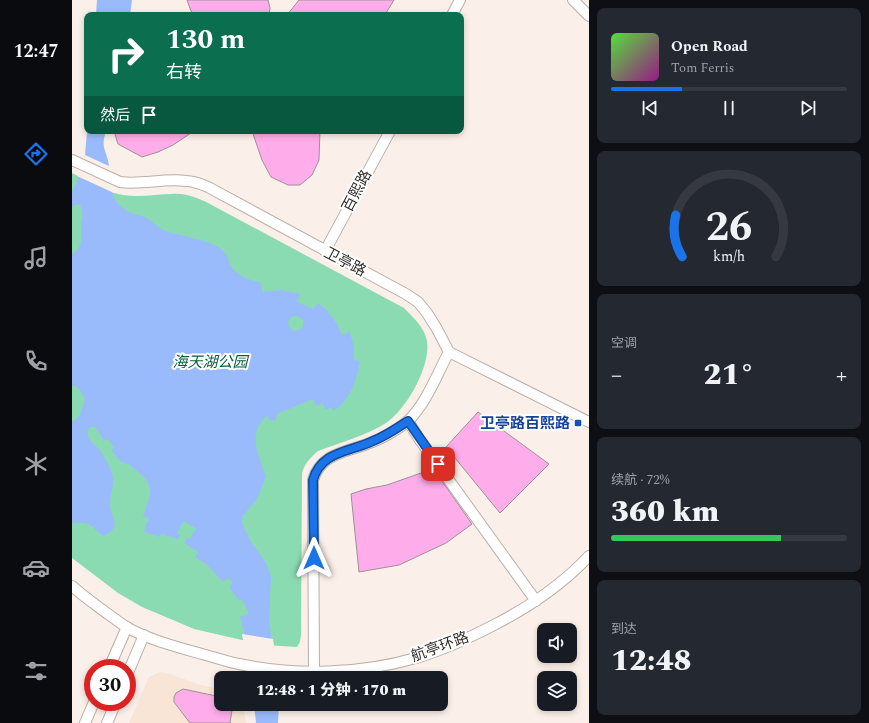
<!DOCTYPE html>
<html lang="zh">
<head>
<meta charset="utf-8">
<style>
	:root { --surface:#171b24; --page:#242831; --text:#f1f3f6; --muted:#9ea1a6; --line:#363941; --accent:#1a73e8 }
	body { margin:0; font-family:Spectral,"Noto Sans SC",serif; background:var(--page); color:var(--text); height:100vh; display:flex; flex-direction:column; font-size:15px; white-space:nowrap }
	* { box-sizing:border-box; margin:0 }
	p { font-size:13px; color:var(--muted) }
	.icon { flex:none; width:22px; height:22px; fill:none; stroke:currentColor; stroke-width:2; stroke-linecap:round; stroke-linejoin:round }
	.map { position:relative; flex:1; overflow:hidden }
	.side { display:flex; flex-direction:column; gap:8px; padding:8px; background:#0d0f14; width:280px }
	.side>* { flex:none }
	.banner { position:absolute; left:12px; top:12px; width:380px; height:122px; border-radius:8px; box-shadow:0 2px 6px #0003; background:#0b6e4f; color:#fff; overflow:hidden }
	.tools { position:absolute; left:465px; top:623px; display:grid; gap:8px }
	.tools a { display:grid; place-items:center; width:40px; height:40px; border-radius:8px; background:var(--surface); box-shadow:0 2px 6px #0003; font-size:20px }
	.speed { position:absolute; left:12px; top:659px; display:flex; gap:8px; font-size:20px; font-weight:700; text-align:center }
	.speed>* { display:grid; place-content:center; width:52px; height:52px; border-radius:50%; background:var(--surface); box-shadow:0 2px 6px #0003; line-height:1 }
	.speed .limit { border:6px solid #d22; background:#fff; color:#111 }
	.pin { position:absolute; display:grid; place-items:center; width:34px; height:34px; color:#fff; margin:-17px; border-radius:8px; box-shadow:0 2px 6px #0006 }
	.me { position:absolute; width:44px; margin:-22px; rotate:0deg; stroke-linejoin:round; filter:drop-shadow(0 0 3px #0008) }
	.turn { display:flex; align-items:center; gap:14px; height:84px; padding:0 16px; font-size:18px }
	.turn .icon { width:52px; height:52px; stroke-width:2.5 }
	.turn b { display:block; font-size:28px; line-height:34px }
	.then { display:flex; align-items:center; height:38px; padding:0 16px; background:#0003; gap:8px; font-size:15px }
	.big { font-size:30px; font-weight:800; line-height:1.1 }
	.side .widget { flex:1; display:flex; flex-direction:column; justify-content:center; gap:6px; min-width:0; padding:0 14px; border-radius:8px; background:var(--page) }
	.side .dial { align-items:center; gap:0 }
	.dial svg { height:104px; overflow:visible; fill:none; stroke:var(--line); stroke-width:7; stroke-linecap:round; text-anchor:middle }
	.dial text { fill:var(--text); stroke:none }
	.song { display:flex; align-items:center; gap:12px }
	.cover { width:48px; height:48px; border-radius:6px; background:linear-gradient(135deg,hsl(110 70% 55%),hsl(310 70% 35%)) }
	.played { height:4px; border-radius:2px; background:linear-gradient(90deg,var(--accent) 30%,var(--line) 30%) }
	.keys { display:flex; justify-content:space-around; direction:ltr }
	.heat { display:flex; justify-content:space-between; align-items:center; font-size:22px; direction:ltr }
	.charge { height:6px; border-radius:3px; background:linear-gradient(90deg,#34c759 72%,var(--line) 0) }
	.trip { position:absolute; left:142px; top:671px; width:234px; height:40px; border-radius:8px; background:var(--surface); box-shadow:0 2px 6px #0003; font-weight:800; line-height:40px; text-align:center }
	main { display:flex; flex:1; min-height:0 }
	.tab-bar { display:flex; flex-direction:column; width:72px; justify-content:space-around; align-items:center; background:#090b0e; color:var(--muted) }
	.tab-bar .icon { width:28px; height:28px }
	.tab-bar .selected { color:var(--accent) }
	.tab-bar b { font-size:18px; color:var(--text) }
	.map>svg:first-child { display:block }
</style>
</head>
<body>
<main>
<nav class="tab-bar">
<b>12:47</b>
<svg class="icon selected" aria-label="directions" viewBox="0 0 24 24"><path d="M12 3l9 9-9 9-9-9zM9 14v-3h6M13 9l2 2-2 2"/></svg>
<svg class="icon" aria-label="music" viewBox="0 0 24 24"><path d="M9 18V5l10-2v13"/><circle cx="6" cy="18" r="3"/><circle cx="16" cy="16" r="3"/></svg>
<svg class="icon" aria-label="phone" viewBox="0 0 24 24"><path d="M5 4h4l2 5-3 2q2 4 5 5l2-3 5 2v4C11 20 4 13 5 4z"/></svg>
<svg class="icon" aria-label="climate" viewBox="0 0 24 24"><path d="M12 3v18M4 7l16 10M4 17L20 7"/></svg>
<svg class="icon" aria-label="car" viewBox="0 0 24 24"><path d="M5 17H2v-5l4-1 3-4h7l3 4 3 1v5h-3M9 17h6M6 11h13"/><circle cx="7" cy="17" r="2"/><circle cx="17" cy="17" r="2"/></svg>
<svg class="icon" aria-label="filters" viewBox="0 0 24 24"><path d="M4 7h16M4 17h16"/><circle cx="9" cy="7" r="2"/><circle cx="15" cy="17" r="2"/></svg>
</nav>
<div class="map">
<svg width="517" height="723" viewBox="0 0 517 723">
	<rect width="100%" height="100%" fill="#fbf0e9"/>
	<!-- commercial -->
	<path fill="#f8e5d5" d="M 88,672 L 95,673 L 126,684 L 149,690 L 149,704 L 171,704 L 174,723 L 57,723 L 77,677 Z"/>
	<!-- green -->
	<path fill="#8bdbb2" d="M 0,173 C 16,181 33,192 51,195 C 67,198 84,194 100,194 C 114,193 126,198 138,204 L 332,308 C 341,317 353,328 355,341 C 359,366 335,409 314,423 C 296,435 267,443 246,451 C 238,458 233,463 230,473 L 229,635 L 228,642 L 225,647 L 192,645 L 122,629 L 70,607 L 46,593 L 0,558 Z"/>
	<!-- water -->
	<g fill="#9abbfb" fill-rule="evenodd">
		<path d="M 25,0 L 60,0 L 58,15 L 24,15 Z"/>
		<path d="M 15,131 L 34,131 C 28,149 35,150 37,166 C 39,188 37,201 59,213 C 63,215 68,215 73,217 C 80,221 86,228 94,231 C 111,237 130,238 146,247 C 157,253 155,262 161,269 C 167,276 180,281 188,282 L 191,292 L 210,290 L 228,294 L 225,302 L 241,309 L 246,303 C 258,312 264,321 270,335 L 278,332 L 282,347 L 282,360 L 288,361 C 285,380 278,400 262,411 L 259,407 L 254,410 L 250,403 L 244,406 L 241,399 L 205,414 L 204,420 L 199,421 L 195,416 C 174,434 187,455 194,477 L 185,499 L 171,516 L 170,523 L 178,540 L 194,563 L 199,576 L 197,623 L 204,663 L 179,678 L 171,628 L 168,617 L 177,614 L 170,599 L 167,601 L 157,587 L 161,583 L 156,578 L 151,582 L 134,564 L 123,557 L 126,552 L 112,543 L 115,538 L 118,539 L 124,528 L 111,521 L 105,534 L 108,535 L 106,539 L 89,534 L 88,537 L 72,532 L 74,523 L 76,523 L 77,518 L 71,517 L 78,495 L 78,488 L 74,479 L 58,465 L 48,461 L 39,450 L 42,448 L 36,439 L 32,441 L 23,427 L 19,427 L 16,429 C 14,439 20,442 27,449 C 31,455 35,461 38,468 C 45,483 38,490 38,504 C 39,519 51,526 32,536 C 26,533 23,528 18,525 C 13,522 6,523 0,523 L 0,421 L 2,421 L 7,416 L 13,400 C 11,394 7,386 0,386 L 0,254 C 11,248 9,238 9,228 C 9,218 13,214 8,205 L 3,205 L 0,207 L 0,192 L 6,179 L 13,155 ZM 225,316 L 231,320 L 231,325 L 229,329 L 222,331 L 217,327 L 216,322 L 219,317 Z"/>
		<path d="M 182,704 L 207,704 L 206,723 L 184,723 Z"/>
	</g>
	<!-- pier -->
	<g fill="#fbf0e9">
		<path d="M 13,155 L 39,167 L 42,193 L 5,176 Z"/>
		<path d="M 170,634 L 201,639 L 207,678 L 177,678 Z"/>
	</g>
	<!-- building -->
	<g fill="#ffacea" stroke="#9b9198">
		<path d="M 115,0 L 196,0 L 198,8 L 197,15 L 122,15 L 119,11 Z"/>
		<path d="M 227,0 L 322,0 L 314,13 L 311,15 L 215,15 Z"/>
		<path d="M 42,131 L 122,131 L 101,145 L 86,152 L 70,157 L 46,144 Z"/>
		<path d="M 180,131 L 248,131 L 247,160 L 240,175 L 228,185 L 216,185 L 199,177 L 190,160 Z"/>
		<path d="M 406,412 L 477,464 L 428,513 L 374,447 Z"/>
		<path d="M 360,467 L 400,524 L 374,543 L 327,565 L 287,572 L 279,494 L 294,489 L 315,485 L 349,473 Z"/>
		<path d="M 111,689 L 149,697 L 149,704 L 161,704 L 158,723 L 118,723 L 102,702 L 102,697 L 104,693 Z"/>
	</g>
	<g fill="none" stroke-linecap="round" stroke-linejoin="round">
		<!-- minor casing -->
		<g stroke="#b9afa8" stroke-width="12">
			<g id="minor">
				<path d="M 501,0 L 517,16"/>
				<path d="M 380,15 L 388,0"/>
				<path d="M 0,160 L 48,182 C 70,185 92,178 114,181 C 122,181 129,184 136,187 L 334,294 L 346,302 L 355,313 L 365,329 L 377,352 L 517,422"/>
				<path d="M 253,251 L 318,131"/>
				<path d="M 336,421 L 348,440 L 464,601"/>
				<path d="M 0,586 C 11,596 24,605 36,614 C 42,618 49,624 56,628 C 78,640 105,647 130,654 C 142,657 155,662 167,664 C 225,676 288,674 344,658 C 371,650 397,638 422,625 C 457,607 490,585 517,556"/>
				<path d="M 37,668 L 55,627"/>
				<path d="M 242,672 L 241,480 C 249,452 277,452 300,442 C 311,438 328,428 337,420 C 355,402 365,374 377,352"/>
				<path d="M 55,675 L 72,635"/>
				<path d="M 13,723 L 22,702"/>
				<path d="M 35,723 L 44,702"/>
			</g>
		</g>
		<!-- minor -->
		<use href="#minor" stroke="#fff" stroke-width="10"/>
	</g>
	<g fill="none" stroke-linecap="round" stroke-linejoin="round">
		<!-- route casing -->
		<g stroke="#114b97" stroke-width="10">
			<path id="route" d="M 242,558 L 241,480 C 249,451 278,452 301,441 C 314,436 325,428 336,421 L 366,464"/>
		</g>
		<!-- route -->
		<use href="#route" stroke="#1a73e8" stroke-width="7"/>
	</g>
	<!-- markers -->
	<rect fill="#1a4fb4" stroke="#fff" stroke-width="1.5" x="502" y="419" width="8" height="8" rx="2"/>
	<g text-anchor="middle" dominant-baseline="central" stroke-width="4" stroke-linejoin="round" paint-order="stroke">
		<!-- street labels -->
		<g font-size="15" fill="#332f2d" stroke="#fff">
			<text transform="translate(285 191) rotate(-62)">百熙路</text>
			<text transform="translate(273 262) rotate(28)">卫亭路</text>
			<text transform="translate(368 647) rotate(-20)">航亭环路</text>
		</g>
		<!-- park labels -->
		<g font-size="15" font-style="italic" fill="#075d3d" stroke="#fff">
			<text x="138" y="362">海天湖公园</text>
		</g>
		<!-- transit labels -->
		<g font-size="15" font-weight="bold" fill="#164399" stroke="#fff" text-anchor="end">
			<text x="498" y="423">卫亭路百熙路</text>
		</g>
	</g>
</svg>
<div class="tools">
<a><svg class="icon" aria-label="sound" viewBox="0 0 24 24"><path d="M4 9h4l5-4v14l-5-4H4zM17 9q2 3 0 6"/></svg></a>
<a><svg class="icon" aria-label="layers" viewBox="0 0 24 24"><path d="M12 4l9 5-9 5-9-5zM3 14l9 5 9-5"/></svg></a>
</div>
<div class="speed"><div class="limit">30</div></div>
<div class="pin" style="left:366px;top:464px;background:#d93025"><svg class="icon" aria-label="arrive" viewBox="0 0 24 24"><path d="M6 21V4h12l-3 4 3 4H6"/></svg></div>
<svg class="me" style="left:242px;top:558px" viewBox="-20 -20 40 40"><path d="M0-17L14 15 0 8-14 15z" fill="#1a73e8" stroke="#fff" stroke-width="4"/></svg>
<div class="trip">12:48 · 1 分钟 · 170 m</div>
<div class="banner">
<div class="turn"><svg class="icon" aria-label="right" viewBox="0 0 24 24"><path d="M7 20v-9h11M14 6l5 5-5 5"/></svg><div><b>130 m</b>右转</div></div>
<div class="then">然后<svg class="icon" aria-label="arrive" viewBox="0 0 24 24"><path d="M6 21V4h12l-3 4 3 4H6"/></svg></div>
</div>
</div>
<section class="side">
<div class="widget">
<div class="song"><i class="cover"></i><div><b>Open Road</b><p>Tom Ferris</p></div></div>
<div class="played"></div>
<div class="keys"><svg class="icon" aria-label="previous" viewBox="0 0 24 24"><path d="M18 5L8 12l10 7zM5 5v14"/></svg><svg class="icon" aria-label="pause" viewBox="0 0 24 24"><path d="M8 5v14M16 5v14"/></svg><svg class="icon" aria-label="next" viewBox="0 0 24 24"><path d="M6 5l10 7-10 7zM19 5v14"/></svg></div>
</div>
<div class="widget dial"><svg viewBox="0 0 100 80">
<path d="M14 69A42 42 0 1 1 86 69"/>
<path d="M14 69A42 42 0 0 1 9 37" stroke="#1a73e8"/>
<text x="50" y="56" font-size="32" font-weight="700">26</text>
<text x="50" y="72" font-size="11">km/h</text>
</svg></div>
<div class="widget"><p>空调</p>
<div class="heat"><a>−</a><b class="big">21°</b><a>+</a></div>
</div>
<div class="widget"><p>续航 · 72%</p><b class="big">360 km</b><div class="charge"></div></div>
<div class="widget"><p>到达</p><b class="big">12:48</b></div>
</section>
</main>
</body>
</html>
